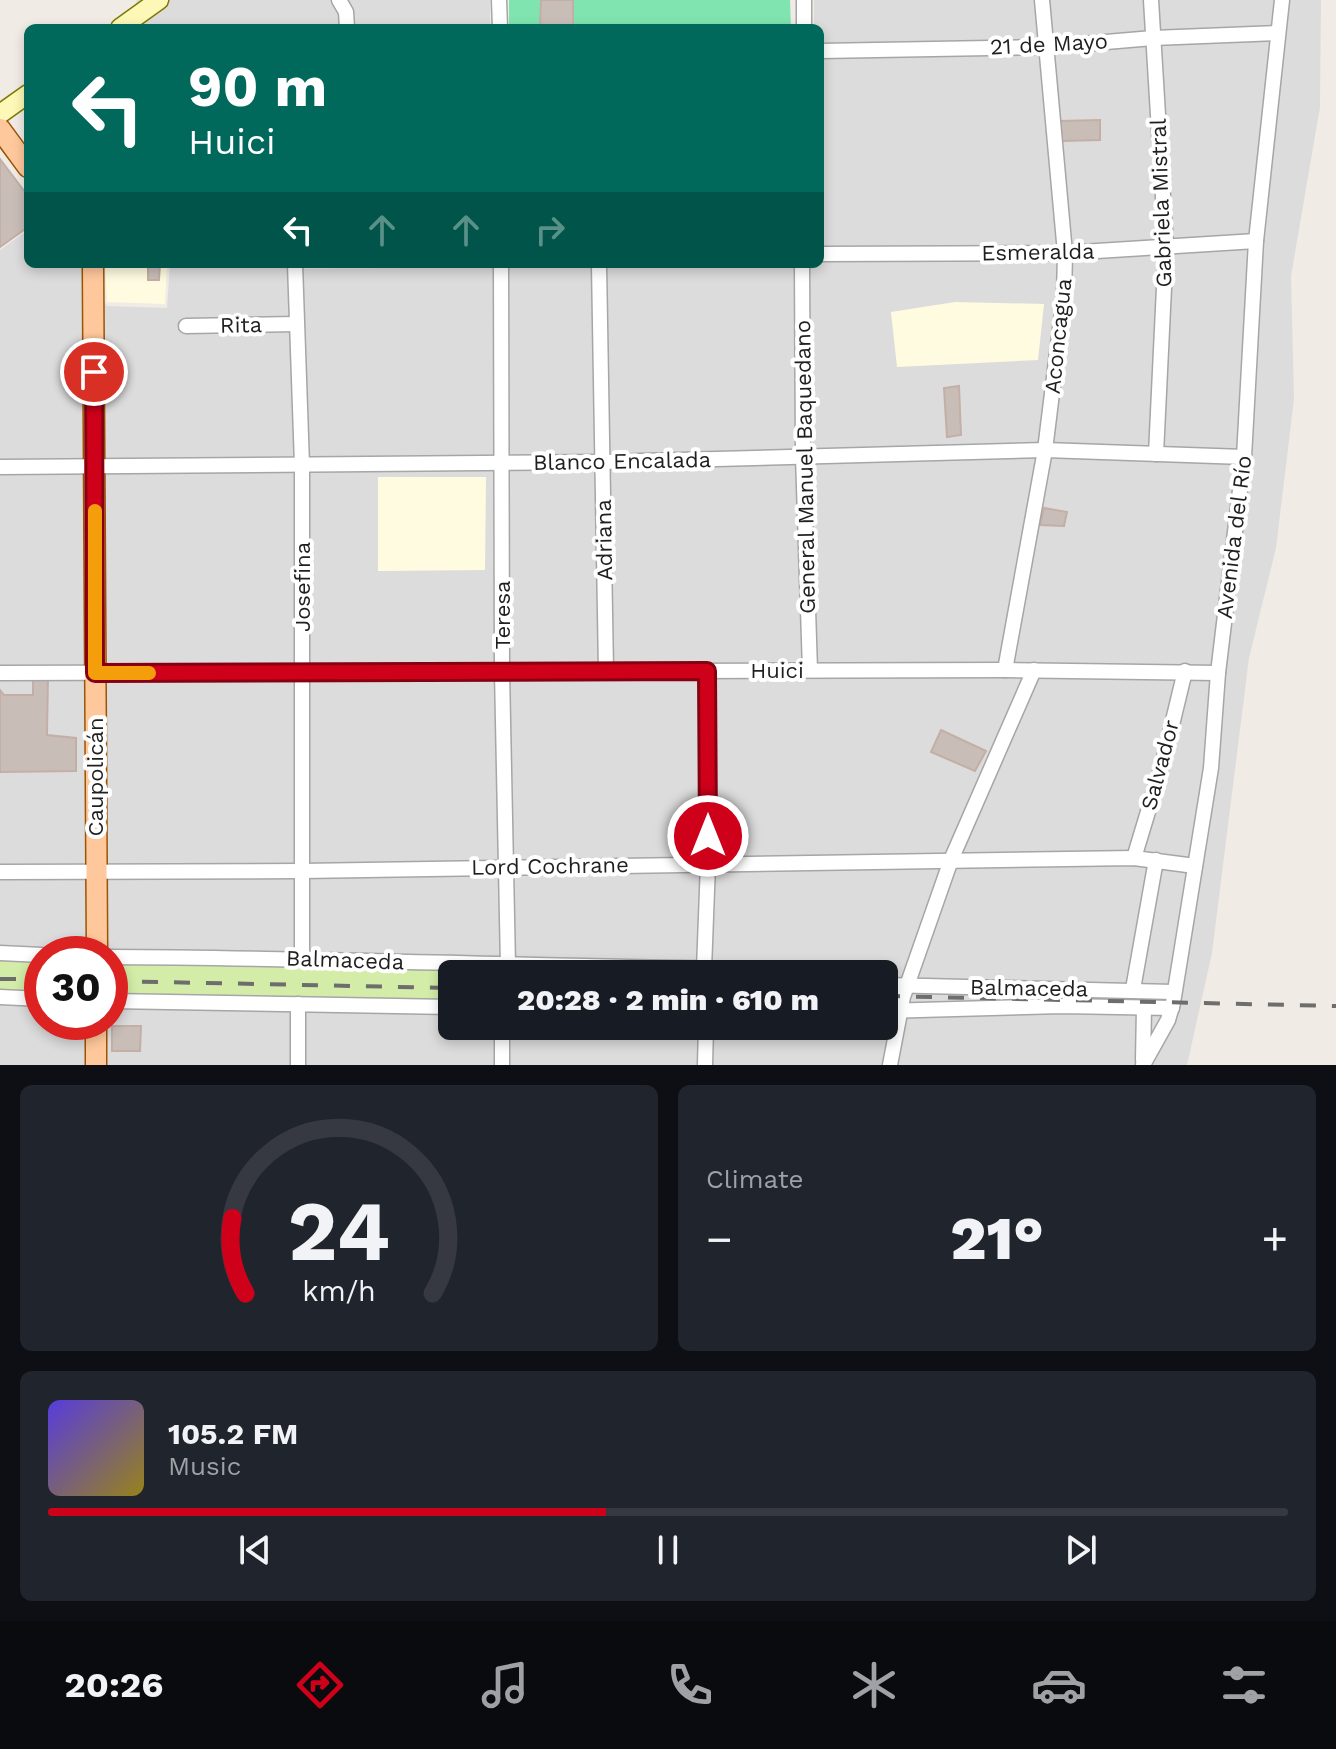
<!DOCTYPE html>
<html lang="en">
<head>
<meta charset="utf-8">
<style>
	:root { --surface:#171b24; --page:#20242c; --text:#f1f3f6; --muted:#9ea1a6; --line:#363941; --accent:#cf001a }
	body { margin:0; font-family:"Work Sans",sans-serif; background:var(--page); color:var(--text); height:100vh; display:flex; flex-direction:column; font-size:30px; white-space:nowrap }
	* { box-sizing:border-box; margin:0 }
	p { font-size:26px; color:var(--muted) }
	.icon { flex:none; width:44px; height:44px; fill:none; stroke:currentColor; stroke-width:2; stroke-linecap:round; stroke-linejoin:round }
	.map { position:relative; height:1065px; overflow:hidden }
	.drawer { display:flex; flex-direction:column; gap:20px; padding:20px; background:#0d0f14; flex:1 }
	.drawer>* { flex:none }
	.guide { position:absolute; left:24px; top:24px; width:800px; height:244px; border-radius:12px; box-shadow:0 4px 12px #0003; background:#00695c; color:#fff; overflow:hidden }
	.speed { position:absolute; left:24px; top:936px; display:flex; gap:16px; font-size:40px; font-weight:700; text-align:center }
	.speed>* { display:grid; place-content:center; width:104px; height:104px; border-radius:50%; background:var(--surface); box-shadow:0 4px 12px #0003; line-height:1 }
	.speed .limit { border:12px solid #d22; background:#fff; color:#111 }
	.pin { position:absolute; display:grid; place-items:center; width:68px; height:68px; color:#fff; margin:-34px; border:4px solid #fff; border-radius:50%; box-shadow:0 2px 8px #0007 }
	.me { position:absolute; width:88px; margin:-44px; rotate:0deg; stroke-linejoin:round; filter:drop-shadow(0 0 6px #0008) }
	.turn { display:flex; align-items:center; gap:28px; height:168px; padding:0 32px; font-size:36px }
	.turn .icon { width:104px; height:104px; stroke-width:2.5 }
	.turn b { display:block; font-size:56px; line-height:68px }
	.lanes { display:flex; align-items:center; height:76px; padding:0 32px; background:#0003; justify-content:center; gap:40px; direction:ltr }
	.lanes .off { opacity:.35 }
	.big { font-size:60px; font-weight:800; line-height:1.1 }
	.drawer .widget { flex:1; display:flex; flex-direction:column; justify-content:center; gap:12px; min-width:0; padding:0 28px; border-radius:12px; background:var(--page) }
	.drawer .dial { align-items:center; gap:0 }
	.dial svg { height:208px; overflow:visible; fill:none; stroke:var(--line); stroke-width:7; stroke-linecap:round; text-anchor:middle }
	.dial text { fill:var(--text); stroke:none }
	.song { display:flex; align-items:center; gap:24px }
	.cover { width:96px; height:96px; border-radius:12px; background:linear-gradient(135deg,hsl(250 70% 55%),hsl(50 70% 35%)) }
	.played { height:8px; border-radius:4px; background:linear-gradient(90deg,var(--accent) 45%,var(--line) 45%) }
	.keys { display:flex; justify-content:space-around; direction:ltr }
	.heat { display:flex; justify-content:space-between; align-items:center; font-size:44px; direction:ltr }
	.drawer .tiles { flex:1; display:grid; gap:20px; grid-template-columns:1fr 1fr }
	.widget:last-child { grid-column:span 2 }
	.trip { position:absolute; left:438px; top:960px; width:460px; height:80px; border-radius:12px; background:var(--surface); box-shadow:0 4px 12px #0003; font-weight:800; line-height:80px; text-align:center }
	.tab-bar { display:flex; height:128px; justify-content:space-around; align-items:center; background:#090b0e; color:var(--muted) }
	.tab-bar .icon { width:56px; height:56px }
	.tab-bar .active { color:var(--accent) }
	.tab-bar b { font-size:36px; color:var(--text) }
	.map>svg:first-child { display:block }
</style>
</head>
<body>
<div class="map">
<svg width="1336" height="1065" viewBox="0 0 1336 1065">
	<rect width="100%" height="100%" fill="#f1ebe5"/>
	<!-- residential -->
	<g fill="#dddcdc" fill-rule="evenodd">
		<path d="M 137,0 L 490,0 L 490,28 L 132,28 Z"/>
		<path d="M 814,0 L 1321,0 L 1320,107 L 1291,276 L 1294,399 L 1276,548 L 1249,658 L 1212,953 L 1187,1065 L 0,1065 L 0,250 L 28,230 L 28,264 L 81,264 L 107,306 L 167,308 L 170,264 L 290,264 L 291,269 L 820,264 L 820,28 L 814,28 ZM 42,954 L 110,954 L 110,1022 L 42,1022 ZM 452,974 L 884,974 L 884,1026 L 452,1026 Z"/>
	</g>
	<!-- education -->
	<g fill="#fffbe0">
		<path d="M 105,264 L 167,264 L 165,304 L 107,302 Z"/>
		<path d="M 955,302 L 1044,304 L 1038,360 L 897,367 L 891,312 Z"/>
		<path d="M 378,477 L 486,477 L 485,570 L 378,571 Z"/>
	</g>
	<!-- grass -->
	<g fill="#d3eda8">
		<path d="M 0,959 L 42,960 L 42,994 L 0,992 Z"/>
		<path d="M 110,963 L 759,974 L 452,974 L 452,1002 L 110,996 Z"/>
	</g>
	<!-- pitch -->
	<path fill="#7fe4b0" d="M 509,0 L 790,0 L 791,28 L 509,28 Z"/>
	<!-- building -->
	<g fill="#c9bdb8" stroke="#c3afa6" stroke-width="2">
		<path d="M 541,0 L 573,0 L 573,28 L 540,28 Z"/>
		<path d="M 1100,120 L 1100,140 L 1062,141 L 1060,121 Z"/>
		<path d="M 0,159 L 28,196 L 28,227 L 0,247 Z"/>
		<path d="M 148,264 L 160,264 L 159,280 L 148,280 Z"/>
		<path d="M 959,386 L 961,435 L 947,437 L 944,388 Z"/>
		<path d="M 1044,508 L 1067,512 L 1064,526 L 1040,525 Z"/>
		<path d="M 48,675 L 47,735 L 76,738 L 76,771 L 0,772 L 0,690 L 4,695 L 33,695 L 33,676 Z"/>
		<path d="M 941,730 L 986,751 L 975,771 L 931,752 Z"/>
		<path d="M 112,1026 L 141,1026 L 140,1051 L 112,1051 Z"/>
	</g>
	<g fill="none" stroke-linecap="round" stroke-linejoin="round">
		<!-- street casing -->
		<g stroke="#a6a6a6" stroke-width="17">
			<g id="street">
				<path d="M 339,0 L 346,12 L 347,28"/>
				<path d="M 499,0 L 500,28"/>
				<path d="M 804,0 L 804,28"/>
				<path d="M 1151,0 L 1166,246 L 1156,454"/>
				<path d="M 820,51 L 1047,47 L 1153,38 L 1278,33"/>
				<path d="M 820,254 L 1065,253 L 1256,241"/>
				<path d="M 297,264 L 295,264 L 302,465 L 302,958"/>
				<path d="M 501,264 L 502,672 L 508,966"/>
				<path d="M 599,264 L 606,671"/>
				<path d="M 802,264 L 803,456 L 810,670"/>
				<path d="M 186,326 L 296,324"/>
				<path d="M 0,467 L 603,462 L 1045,450 L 1244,457"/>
				<path d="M 1005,670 L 1045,450 L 1064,296 L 1065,253 L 1042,0"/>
				<path d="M 0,673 L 1005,670 L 1218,673"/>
				<path d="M 1134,858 L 1163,762 L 1185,671"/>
				<path d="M 0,872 L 302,871 L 1134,858 L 1195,866"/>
				<path d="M 0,953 L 42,955"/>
				<path d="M 110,957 C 344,958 578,968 812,970 L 818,974"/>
				<path d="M 704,969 L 708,864 L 707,671"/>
				<path d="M 884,985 L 1174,992"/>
				<path d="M 1133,989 L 1156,860"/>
				<path d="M 0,997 L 42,999"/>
				<path d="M 110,1001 L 452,1007"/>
				<path d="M 298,1004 L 298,1065"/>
				<path d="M 884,1011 L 1062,1006 L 1172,1008"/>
				<path d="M 502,1026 L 502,1065"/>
				<path d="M 1143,1060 L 1144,1008"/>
				<path d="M 705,1065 L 706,1026"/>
				<path d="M 890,1065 L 903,997 L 951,860 L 1034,670"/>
				<path d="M 1143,1065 L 1168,1020 L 1173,1003 L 1211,768 L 1218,673 L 1244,457 L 1256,241 L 1282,0"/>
			</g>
		</g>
		<!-- secondary casing -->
		<g stroke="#7d7a00" stroke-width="21">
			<g id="secondary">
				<path d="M 120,28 L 159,0"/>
				<path d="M 0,114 L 28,94"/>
			</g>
		</g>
		<!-- primary casing -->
		<g stroke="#9b5400" stroke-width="23">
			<g id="primary">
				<path d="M 0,129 L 28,167"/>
				<path d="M 93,264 L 97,954"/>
				<path d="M 96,1065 L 96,1022"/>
			</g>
		</g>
		<!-- street -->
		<use href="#street" stroke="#fff" stroke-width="14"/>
		<!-- secondary -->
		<use href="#secondary" stroke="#fdf8b7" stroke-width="18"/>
		<!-- primary -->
		<use href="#primary" stroke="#ffc89c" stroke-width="20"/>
		<!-- rail -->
		<g stroke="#6d6d6d" stroke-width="4" stroke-dasharray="16 16" stroke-linecap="butt">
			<path d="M 0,979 L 42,979"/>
			<path d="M 110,981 L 452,988"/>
			<path d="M 884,996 L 1336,1006"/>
		</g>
	</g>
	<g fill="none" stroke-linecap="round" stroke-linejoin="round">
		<!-- route casing -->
		<g stroke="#870011" stroke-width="20">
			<path id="route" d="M 94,372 L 95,673 L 707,671 L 708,836"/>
		</g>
		<!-- route -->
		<use href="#route" stroke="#cf001a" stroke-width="14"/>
		<!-- slow -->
		<path stroke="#f59e0b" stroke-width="14" d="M 95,511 L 95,673 L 149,673"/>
	</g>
	<g text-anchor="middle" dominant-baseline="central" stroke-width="8" stroke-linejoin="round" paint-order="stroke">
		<!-- street labels -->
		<g font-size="22" fill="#1f1f1f" stroke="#fff">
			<text transform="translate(1049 44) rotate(-3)">21 de Mayo</text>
			<text transform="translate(1161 203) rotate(-92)">Gabriela Mistral</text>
			<text transform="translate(1038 252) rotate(-1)">Esmeralda</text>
			<text transform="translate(241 325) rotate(-1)">Rita</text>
			<text transform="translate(1058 336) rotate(-84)">Aconcagua</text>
			<text transform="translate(622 461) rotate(-1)">Blanco Encalada</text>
			<text transform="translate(805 467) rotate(-91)">General Manuel Baquedano</text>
			<text transform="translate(1234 537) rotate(-83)">Avenida del Río</text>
			<text transform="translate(604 540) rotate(-91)">Adriana</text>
			<text transform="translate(302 587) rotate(-90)">Josefina</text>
			<text transform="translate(502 615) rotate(-90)">Teresa</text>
			<text x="777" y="670">Huici</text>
			<text transform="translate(1160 765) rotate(-75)">Salvador</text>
			<text transform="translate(95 777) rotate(-90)">Caupolicán</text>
			<text transform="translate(550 866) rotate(-1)">Lord Cochrane</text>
			<text transform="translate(345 960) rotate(2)">Balmaceda</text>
			<text transform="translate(1029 988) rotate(1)">Balmaceda</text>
		</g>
	</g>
</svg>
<div class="speed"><div class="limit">30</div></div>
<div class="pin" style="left:94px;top:372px;background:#d93025"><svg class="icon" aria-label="arrive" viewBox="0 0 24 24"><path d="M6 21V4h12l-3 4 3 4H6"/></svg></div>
<svg class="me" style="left:708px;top:836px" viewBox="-20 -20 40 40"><circle r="17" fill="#cf001a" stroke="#fff" stroke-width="3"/><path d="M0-11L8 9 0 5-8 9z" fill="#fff"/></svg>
<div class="trip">20:28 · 2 min · 610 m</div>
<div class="guide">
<div class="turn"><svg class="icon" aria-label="left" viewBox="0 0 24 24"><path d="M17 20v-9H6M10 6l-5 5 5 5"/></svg><div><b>90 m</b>Huici</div></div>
<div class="lanes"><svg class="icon" aria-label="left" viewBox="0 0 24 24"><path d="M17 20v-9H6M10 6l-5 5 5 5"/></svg><svg class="icon off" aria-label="ahead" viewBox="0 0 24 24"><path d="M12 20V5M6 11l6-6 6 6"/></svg><svg class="icon off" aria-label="ahead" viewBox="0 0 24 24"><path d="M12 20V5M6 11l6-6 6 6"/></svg><svg class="icon off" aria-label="right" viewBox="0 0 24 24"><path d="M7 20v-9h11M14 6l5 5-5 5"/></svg></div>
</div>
</div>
<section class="drawer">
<div class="tiles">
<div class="widget dial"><svg viewBox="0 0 100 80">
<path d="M14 69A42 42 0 1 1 86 69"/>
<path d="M14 69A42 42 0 0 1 9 40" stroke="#cf001a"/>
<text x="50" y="56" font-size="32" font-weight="700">24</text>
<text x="50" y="72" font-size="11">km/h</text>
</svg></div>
<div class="widget"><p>Climate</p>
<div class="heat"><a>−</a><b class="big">21°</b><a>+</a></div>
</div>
<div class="widget">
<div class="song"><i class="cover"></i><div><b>105.2 FM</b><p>Music</p></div></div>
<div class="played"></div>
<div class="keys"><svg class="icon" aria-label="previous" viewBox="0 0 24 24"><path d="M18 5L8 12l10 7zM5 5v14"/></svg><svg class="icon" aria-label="pause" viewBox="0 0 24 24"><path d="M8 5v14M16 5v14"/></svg><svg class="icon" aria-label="next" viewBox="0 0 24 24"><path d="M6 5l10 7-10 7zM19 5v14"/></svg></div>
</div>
</div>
</section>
<nav class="tab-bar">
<b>20:26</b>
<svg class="icon active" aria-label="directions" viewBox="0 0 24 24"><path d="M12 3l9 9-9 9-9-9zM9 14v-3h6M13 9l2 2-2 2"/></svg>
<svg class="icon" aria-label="music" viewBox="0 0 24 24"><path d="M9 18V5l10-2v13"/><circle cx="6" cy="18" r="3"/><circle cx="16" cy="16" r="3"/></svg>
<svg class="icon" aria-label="phone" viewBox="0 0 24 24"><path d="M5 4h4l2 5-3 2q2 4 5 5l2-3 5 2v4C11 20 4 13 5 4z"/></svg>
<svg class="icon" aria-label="climate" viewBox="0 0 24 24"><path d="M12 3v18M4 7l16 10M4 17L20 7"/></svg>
<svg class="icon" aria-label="car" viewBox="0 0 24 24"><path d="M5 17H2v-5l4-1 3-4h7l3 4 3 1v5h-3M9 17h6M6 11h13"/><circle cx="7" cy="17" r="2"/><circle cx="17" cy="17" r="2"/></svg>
<svg class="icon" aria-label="filters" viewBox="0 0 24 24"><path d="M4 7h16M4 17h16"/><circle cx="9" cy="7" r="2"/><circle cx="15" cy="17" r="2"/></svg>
</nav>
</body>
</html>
